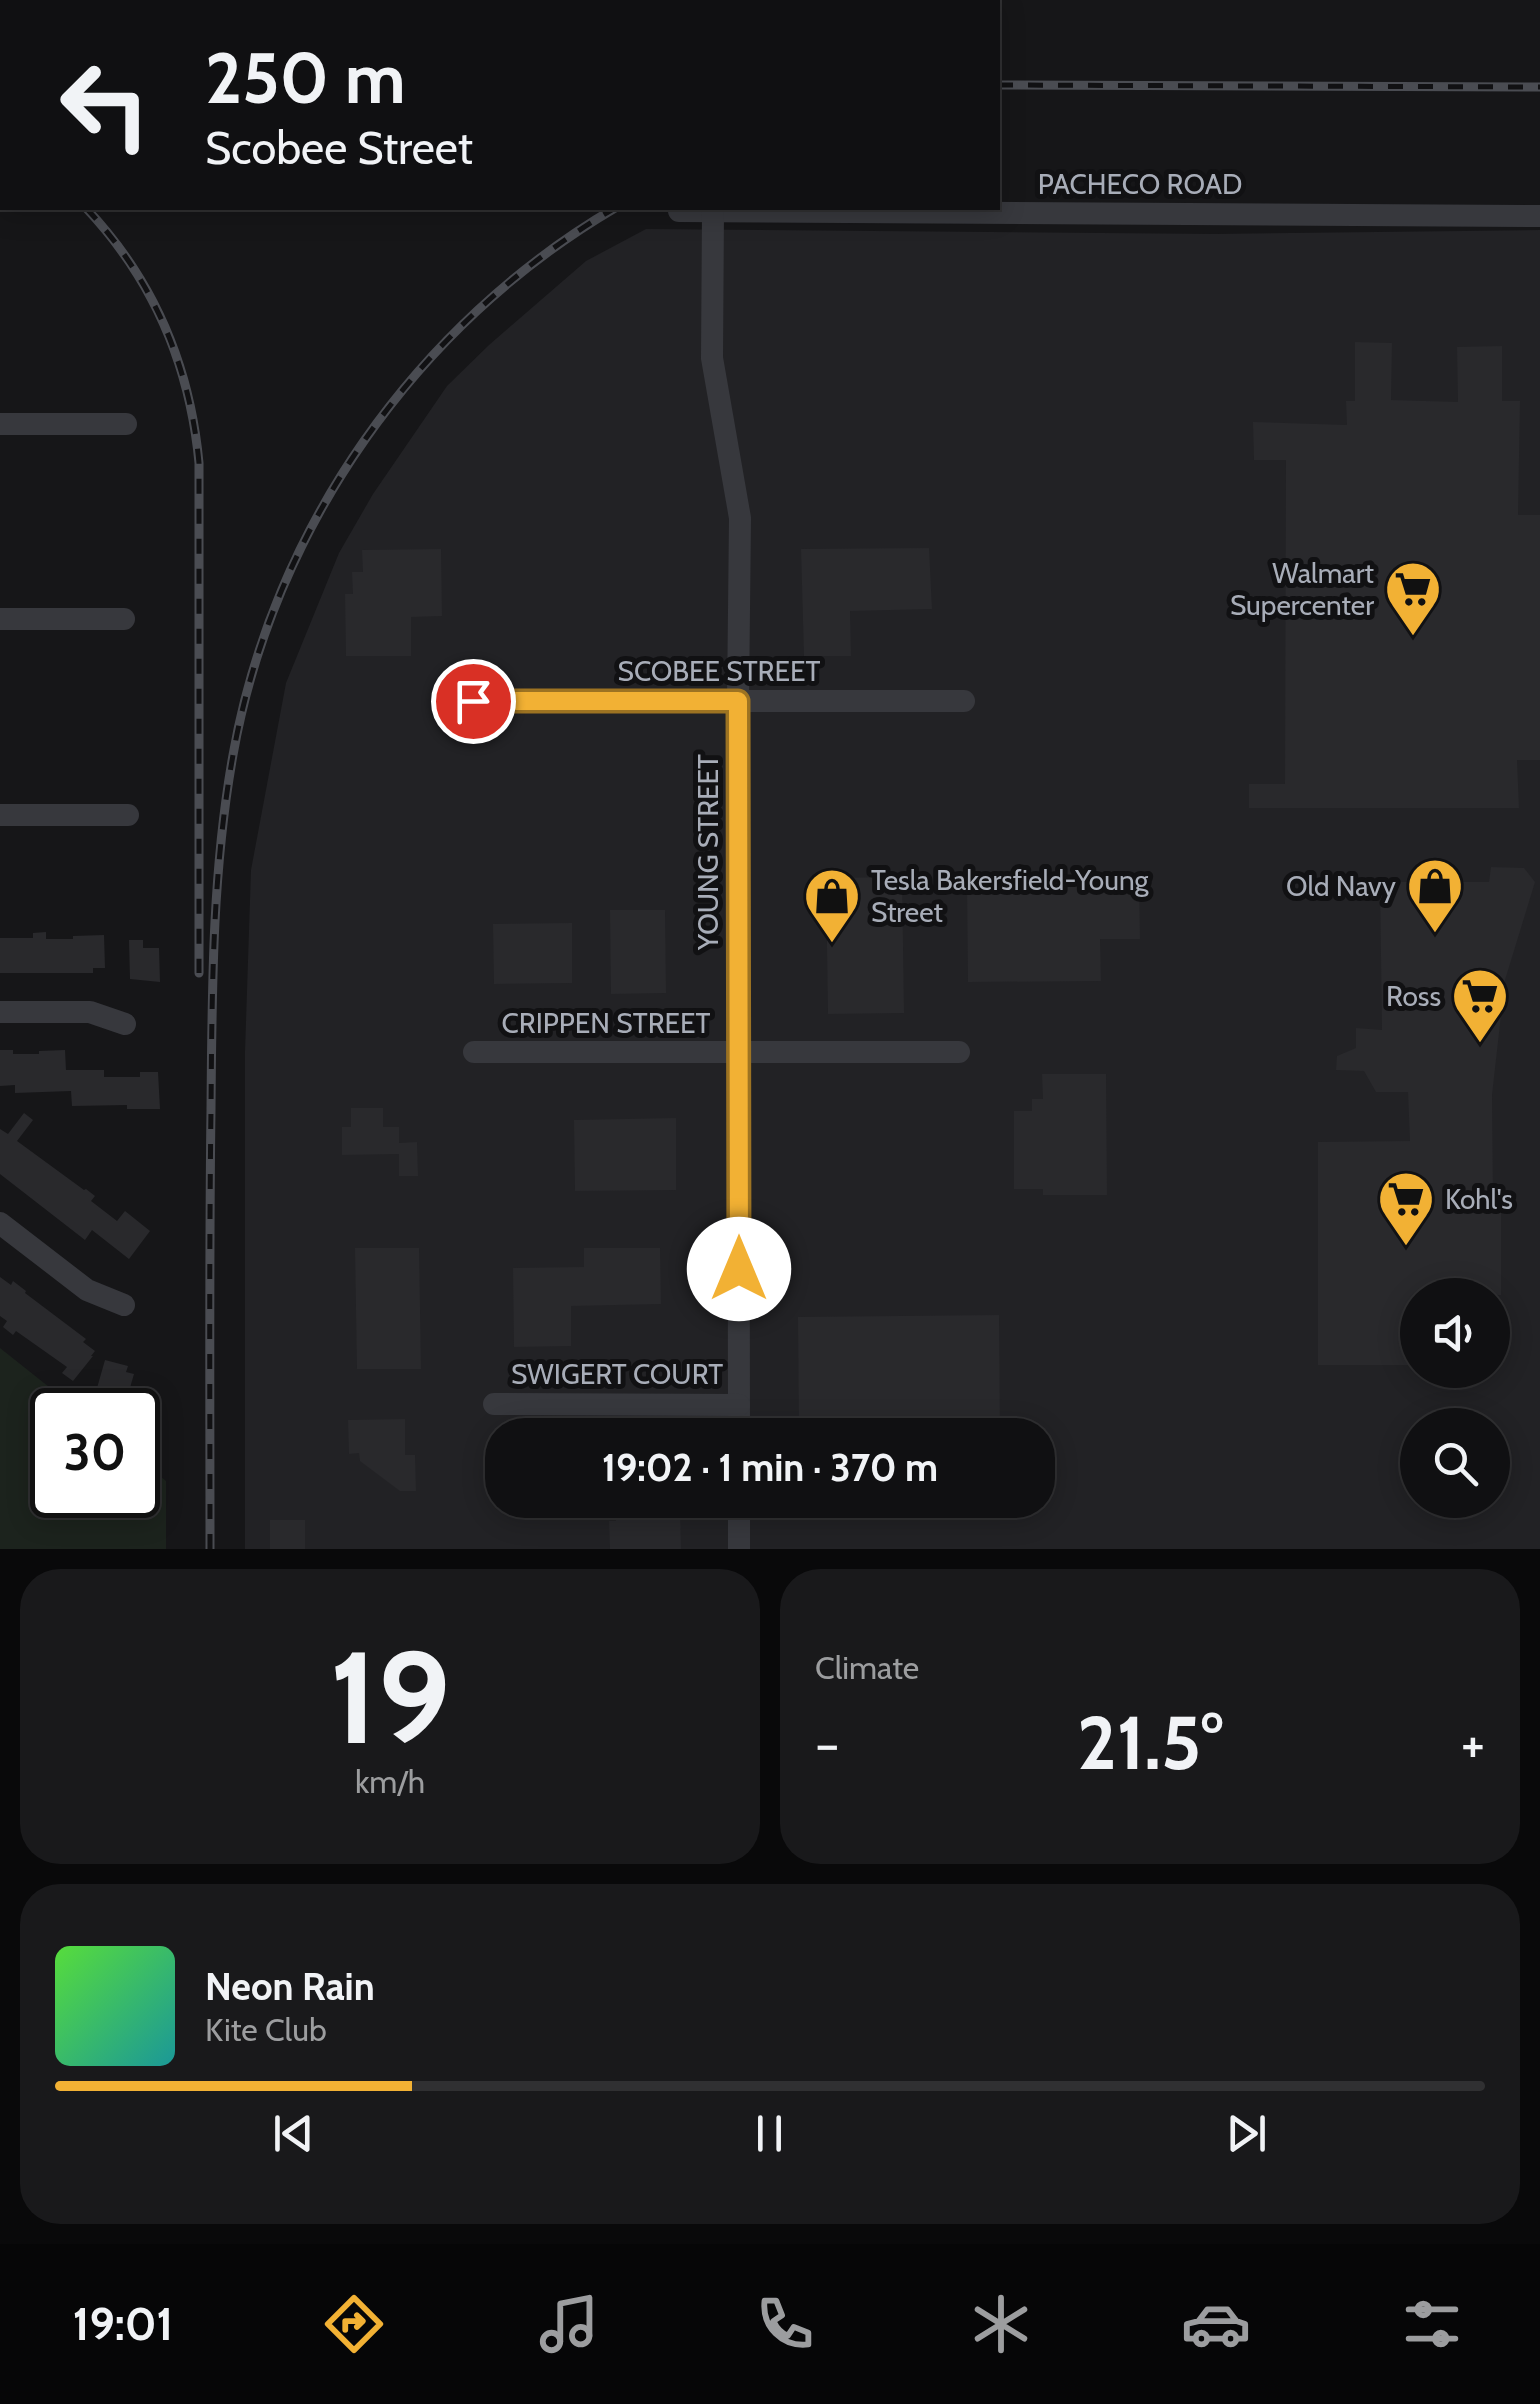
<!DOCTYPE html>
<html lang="en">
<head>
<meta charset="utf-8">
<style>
	:root { --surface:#101012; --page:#19191b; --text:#f1f3f6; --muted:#9c9d9f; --line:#303032; --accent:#f2b134 }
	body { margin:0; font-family:Cabin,sans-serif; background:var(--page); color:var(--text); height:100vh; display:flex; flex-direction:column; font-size:38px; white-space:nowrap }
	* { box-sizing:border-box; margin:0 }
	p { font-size:32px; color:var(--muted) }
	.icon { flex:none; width:55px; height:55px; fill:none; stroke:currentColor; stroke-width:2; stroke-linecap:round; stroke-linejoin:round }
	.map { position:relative; height:1549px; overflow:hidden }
	.side { display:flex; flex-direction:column; gap:20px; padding:20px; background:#09090a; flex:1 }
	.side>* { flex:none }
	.hud { position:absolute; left:0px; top:0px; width:1000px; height:210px; box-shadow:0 5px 25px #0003,0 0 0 2px var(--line); background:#101012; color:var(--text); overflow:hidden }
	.controls { position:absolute; left:1400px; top:1278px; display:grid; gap:20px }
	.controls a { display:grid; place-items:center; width:110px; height:110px; border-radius:50%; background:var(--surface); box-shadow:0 5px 25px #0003,0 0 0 2px var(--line); font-size:50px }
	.speed { position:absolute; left:30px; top:1388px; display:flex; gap:20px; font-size:50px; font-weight:700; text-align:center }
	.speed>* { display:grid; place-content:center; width:130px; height:130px; border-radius:50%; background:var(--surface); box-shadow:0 5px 25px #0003,0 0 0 2px var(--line); line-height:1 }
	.speed .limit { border:5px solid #111; border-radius:15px; background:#fff; color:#111 }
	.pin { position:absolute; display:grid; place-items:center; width:85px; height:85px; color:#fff; margin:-42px; border:5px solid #fff; border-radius:50%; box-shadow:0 2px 10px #0007 }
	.me { position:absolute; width:110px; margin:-55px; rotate:0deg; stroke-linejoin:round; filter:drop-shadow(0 0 8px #0008) }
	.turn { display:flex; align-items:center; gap:35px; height:210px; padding:0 40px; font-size:45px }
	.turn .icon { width:130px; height:130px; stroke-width:2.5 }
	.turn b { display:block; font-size:70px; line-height:85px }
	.big { font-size:75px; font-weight:700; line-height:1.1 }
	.side .tile { flex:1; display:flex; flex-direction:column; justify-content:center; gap:15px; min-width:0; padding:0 35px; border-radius:40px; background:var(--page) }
	.side .dial { align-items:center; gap:0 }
	.dial b { font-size:130px; line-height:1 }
	.song { display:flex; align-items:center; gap:30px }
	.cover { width:120px; height:120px; border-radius:15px; background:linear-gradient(135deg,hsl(110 70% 55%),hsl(180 70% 35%)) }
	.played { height:10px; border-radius:5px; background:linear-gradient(90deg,var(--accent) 25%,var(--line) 25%) }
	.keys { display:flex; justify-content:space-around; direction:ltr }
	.heat { display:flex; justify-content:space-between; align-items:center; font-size:55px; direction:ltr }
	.side .tiles { flex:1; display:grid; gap:20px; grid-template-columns:1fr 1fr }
	.tile:last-child { grid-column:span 2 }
	.trip { position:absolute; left:485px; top:1418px; width:570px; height:100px; border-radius:40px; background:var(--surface); box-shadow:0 5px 25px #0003,0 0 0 2px var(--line); font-weight:700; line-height:100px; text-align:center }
	.tab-bar { display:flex; height:160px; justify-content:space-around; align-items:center; background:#060607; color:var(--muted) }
	.tab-bar .icon { width:70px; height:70px }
	.tab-bar .on { color:var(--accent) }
	.tab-bar b { font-size:45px; color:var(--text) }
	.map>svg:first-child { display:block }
</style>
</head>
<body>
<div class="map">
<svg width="1540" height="1549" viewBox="0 0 1540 1549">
	<rect width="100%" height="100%" fill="#161618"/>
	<!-- built -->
	<path fill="#222225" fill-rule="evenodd" d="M 646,229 L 1215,234 L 1540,230 L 1540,1549 L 245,1549 L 245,1052 L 251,870 L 286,683 L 339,553 L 373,494 L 447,386 L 489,345 L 586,261 ZM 1418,1295 L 1492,1295 L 1492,1370 L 1418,1370 ZM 1418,1425 L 1492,1425 L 1492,1500 L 1418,1500 ZM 502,1435 L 1038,1435 L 1038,1500 L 502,1500 Z"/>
	<!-- green -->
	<path fill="#1c231d" d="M 0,1348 L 78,1410 L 52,1410 L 52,1495 L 138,1495 L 138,1458 L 166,1481 L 166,1549 L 0,1549 Z"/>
	<!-- building -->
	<g fill="#29292c">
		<path d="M 1355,342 L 1392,343 L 1391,400 L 1458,402 L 1457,347 L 1502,346 L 1502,401 L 1520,401 L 1518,515 L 1540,515 L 1540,760 L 1517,760 L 1519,808 L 1249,808 L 1249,784 L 1285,784 L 1286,460 L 1254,460 L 1253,422 L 1347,425 L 1346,401 L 1355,401 Z"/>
		<path d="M 929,548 L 932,609 L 850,611 L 851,656 L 804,656 L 801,549 Z"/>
		<path d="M 441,549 L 442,616 L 411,617 L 411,656 L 346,656 L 345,594 L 353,594 L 352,572 L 363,572 L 362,550 Z"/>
		<path d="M 1491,867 L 1524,868 L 1535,882 L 1505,980 L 1492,1095 L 1493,1201 L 1501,1201 L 1501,1295 L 1418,1295 L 1418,1365 L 1318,1365 L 1318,1142 L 1410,1141 L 1408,1092 L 1376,1092 L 1364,1071 L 1336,1070 L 1337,1056 L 1356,1048 L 1356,1028 L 1382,1030 L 1380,882 L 1489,882 Z"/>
		<path d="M 902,877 L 904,1013 L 828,1014 L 826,878 Z"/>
		<path d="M 1139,881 L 1140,939 L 1100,939 L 1101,981 L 968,982 L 967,884 Z"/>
		<path d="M 610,910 L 665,910 L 666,993 L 611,994 Z"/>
		<path d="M 572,923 L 572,983 L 494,984 L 493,924 Z"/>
		<path d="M 46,932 L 46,939 L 73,939 L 73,936 L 104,935 L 105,968 L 93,968 L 93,973 L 0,973 L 0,938 L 33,938 L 33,933 Z"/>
		<path d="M 129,940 L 143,940 L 143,948 L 159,948 L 160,982 L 130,979 Z"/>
		<path d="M 0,1050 L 13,1050 L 13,1054 L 39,1054 L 39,1051 L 65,1050 L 66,1070 L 104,1070 L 104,1077 L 140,1077 L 140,1072 L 158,1072 L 160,1109 L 127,1109 L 127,1105 L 72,1106 L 71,1091 L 15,1093 L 15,1085 L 0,1086 Z"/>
		<path d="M 1042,1074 L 1106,1074 L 1107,1195 L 1043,1195 L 1043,1189 L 1014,1189 L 1014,1111 L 1032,1111 L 1032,1099 L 1043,1099 Z"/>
		<path d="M 351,1108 L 383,1108 L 383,1127 L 399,1127 L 399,1154 L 342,1155 L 342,1127 L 351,1127 Z"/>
		<path d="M 24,1113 L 33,1120 L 17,1141 L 84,1190 L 86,1189 L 95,1196 L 91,1201 L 117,1221 L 125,1211 L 150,1231 L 129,1259 L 92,1230 L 85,1240 L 0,1174 L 0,1129 L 8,1134 Z"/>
		<path d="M 676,1118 L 676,1190 L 575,1191 L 574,1120 Z"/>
		<path d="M 417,1142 L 418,1176 L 399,1176 L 399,1143 Z"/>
		<path d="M 355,1248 L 419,1248 L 421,1369 L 357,1369 Z"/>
		<path d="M 584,1248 L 660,1248 L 661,1304 L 571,1306 L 571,1346 L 514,1347 L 513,1268 L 584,1267 Z"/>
		<path d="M 0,1277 L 11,1285 L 13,1281 L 26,1291 L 25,1293 L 86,1339 L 83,1342 L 95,1351 L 91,1356 L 93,1356 L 73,1381 L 62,1373 L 67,1367 L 16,1331 L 13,1335 L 3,1327 L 7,1321 L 0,1316 Z"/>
		<path d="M 999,1315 L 1000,1435 L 799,1435 L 798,1317 Z"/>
		<path d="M 105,1360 L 128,1366 L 126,1372 L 134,1374 L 125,1405 L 95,1395 Z"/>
		<path d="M 405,1419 L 405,1455 L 415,1455 L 416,1491 L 400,1491 L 360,1461 L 359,1453 L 349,1454 L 348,1420 Z"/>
		<path d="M 616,1500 L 672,1500 L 672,1507 L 680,1507 L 681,1549 L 610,1549 L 609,1521 L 616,1521 Z"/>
		<rect x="270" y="1520" width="35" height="29"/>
	</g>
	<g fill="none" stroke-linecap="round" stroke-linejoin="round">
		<!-- minor -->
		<g stroke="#37383d" stroke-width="22">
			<path d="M 679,211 L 1540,216"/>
			<path d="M 713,211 L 712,358 L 740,518 L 738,701 L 739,1435"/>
			<path d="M 0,424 L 126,424"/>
			<path d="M 0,619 L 124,619"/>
			<path d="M 473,701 L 964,701"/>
			<path d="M 0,815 L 128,815"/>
			<path d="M 0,1012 L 90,1012 L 125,1024"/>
			<path d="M 474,1052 L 959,1052"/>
			<path d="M 0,1223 L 87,1290 L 124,1305"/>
			<path d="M 494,1404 L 739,1405"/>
			<path d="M 739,1500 L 739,1549"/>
		</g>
		<!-- rail casing -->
		<g stroke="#4a4c52" stroke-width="9">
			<g id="rail">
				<path d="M 0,82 L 2,82"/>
				<path d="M 998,85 L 1540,87"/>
				<path d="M 0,140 L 2,141"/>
				<path d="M 86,208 C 153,279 190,366 199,463 L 199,973"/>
				<path d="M 210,1549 C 210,1403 209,1256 211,1110 C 212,991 212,872 233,755 C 273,528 417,324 615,208"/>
			</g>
		</g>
		<!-- rail -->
		<use href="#rail" stroke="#111113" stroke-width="5" stroke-dasharray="15" stroke-linecap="butt"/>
	</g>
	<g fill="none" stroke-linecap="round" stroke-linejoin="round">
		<!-- route casing -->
		<g stroke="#9d7322" stroke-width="25">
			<path id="route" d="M 473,701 L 738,701 L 739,1269"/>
		</g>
		<!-- route -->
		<use href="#route" stroke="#f2b134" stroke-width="18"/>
	</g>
	<!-- icons -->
	<defs>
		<g id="supermarket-pin" transform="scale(2.875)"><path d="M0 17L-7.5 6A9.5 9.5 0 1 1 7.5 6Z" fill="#f2b134" stroke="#111113"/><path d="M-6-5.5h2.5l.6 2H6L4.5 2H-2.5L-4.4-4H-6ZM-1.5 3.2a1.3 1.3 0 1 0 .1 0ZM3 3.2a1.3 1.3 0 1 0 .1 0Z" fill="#111"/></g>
		<g id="shop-pin" transform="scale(2.875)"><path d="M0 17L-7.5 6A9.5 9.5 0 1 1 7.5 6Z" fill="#f2b134" stroke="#111113"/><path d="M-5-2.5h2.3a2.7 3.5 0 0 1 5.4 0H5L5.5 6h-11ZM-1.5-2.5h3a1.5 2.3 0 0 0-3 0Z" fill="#111"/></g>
	</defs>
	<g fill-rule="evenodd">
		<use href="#supermarket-pin" x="1413" y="589"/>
		<use href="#shop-pin" x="1435" y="886"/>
		<use href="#shop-pin" x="832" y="896"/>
		<use href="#supermarket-pin" x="1480" y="996"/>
		<use href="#supermarket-pin" x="1406" y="1199"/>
	</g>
	<g text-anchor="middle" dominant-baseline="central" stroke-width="10" stroke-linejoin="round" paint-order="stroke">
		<!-- street labels -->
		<g font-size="28" fill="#a8adb8" stroke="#111113">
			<text x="1140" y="184">PACHECO ROAD</text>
			<text x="719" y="671">SCOBEE STREET</text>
			<text transform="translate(708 852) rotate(-90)">YOUNG STREET</text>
			<text x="606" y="1023">CRIPPEN STREET</text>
			<text x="617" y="1374">SWIGERT COURT</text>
		</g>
		<!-- poi labels -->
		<g font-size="28" fill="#a8adb8" stroke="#111113" text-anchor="end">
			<text x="1374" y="573">Walmart<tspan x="1374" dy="32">Supercenter</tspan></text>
			<text x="871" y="880" text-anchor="start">Tesla Bakersfield-Young<tspan x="871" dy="32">Street</tspan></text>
			<text x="1396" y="886">Old Navy</text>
			<text x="1441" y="996">Ross</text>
			<text x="1445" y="1199" text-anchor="start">Kohl's</text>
		</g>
	</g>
</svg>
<div class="controls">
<a><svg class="icon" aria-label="sound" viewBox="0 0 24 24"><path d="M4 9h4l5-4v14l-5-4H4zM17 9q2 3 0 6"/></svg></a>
<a><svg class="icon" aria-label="search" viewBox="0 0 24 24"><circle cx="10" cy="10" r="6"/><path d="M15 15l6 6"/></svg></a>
</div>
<div class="speed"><div class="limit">30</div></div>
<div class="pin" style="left:473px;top:701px;background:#d93025"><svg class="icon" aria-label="arrive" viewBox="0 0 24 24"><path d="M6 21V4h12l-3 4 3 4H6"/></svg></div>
<svg class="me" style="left:739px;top:1269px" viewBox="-20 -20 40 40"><circle r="19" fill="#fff"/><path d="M0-13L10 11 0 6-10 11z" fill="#f2b134"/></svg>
<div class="trip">19:02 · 1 min · 370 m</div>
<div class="hud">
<div class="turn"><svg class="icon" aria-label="left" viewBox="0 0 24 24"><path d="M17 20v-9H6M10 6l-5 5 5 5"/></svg><div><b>250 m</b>Scobee Street</div></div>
</div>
</div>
<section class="side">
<div class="tiles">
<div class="tile dial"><b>19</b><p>km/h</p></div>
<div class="tile"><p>Climate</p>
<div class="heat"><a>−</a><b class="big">21.5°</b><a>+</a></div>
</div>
<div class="tile">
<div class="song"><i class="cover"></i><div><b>Neon Rain</b><p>Kite Club</p></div></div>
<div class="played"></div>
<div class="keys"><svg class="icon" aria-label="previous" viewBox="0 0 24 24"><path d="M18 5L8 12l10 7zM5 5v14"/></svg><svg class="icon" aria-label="pause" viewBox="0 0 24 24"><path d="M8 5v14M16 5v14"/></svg><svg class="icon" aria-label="next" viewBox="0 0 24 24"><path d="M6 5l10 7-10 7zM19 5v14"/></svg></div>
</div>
</div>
</section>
<nav class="tab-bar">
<b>19:01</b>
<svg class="icon on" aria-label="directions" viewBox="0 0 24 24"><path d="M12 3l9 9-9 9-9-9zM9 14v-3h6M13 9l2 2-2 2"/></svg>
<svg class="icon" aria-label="music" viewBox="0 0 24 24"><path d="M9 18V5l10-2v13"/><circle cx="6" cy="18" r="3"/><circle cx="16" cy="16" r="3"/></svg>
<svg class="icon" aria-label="phone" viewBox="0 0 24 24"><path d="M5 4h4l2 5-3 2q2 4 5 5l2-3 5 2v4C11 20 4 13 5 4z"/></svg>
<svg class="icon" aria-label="climate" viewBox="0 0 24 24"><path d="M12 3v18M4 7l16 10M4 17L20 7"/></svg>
<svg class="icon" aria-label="car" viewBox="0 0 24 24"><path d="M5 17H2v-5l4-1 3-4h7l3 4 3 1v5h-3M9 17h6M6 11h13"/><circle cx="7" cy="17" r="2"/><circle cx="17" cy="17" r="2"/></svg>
<svg class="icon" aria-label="filters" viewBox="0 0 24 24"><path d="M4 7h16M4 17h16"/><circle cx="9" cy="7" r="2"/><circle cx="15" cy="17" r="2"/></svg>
</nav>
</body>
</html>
